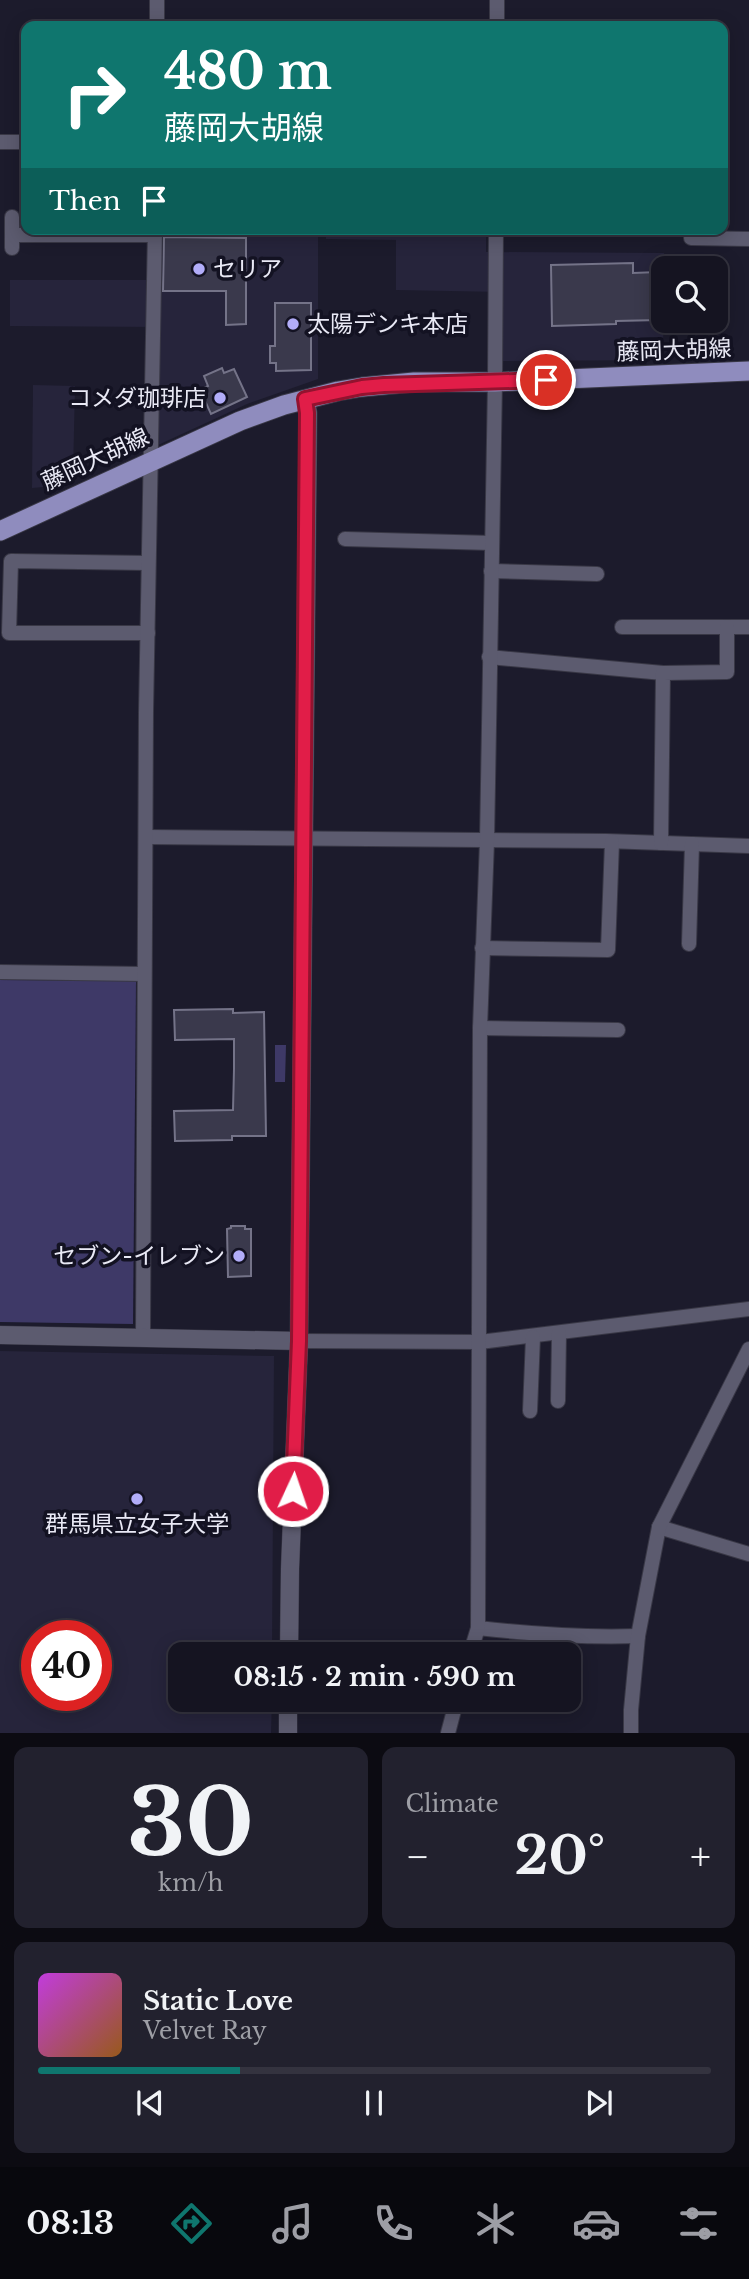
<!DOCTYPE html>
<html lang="en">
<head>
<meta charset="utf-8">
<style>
	:root { --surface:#151421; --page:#22212e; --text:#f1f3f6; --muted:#9d9ea5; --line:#34333f; --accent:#0f766e }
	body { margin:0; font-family:"Libre Baskerville","Noto Sans JP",serif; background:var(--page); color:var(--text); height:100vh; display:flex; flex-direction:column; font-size:26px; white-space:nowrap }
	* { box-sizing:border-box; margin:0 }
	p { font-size:23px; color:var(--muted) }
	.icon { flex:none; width:38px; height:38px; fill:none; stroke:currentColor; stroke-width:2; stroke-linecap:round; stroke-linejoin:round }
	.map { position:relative; height:1733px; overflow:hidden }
	.details { display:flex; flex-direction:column; gap:14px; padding:14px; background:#0c0b12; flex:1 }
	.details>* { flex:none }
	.guide { position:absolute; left:21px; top:21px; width:707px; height:214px; border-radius:14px; box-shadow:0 4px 18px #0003,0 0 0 2px var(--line); background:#0f766e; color:#fff; overflow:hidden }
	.buttons { position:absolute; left:651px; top:256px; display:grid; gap:14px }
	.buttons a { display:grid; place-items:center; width:77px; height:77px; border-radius:14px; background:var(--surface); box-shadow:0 4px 18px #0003,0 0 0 2px var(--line); font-size:35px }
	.speed { position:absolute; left:21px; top:1620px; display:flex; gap:14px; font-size:35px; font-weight:700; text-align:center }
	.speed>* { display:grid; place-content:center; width:91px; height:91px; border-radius:50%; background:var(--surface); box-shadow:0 4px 18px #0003,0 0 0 2px var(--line); line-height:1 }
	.speed .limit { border:10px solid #d22; background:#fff; color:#111 }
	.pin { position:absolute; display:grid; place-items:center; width:60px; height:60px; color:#fff; margin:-30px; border:4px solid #fff; border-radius:50%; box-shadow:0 2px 7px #0007 }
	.me { position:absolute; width:77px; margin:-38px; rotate:3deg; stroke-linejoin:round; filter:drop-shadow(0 0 5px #0008) }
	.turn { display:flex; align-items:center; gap:24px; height:147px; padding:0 28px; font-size:32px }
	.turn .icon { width:91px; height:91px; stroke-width:2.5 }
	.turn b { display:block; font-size:49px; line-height:60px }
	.then { display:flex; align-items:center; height:66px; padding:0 28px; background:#0003; gap:14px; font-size:26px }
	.big { font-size:52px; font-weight:800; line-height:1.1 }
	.details .card { flex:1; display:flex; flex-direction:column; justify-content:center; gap:10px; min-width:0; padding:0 24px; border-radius:14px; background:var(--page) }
	.details .dial { align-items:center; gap:0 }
	.dial b { font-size:91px; line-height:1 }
	.song { display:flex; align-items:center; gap:21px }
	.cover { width:84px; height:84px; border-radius:10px; background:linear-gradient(135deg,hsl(290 70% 55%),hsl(30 70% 35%)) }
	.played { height:7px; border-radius:4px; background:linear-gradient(90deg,var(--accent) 30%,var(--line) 30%) }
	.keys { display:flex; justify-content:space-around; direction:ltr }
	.heat { display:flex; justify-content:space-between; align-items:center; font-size:38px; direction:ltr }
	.details .tiles { flex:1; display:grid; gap:14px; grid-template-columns:1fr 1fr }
	.card:last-child { grid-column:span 2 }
	.trip { position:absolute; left:168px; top:1642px; width:413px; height:70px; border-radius:14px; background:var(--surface); box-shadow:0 4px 18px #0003,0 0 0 2px var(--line); font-weight:800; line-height:70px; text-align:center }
	.menu { display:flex; height:112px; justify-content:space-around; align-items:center; background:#08080d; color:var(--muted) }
	.menu .icon { width:49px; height:49px }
	.menu .selected { color:var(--accent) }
	.menu b { font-size:32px; color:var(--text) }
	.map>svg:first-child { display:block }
</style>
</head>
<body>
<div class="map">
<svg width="749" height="1733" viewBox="0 0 749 1733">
	<rect width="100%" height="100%" fill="#1c1b2c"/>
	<!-- built -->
	<g fill="#26243b" fill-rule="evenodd">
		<path d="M 326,229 L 486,229 L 486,252 L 664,253 L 663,360 L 501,361 L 502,292 L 396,290 L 396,240 L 326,239 Z"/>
		<path d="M 318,233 L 318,379 L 247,404 L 158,445 L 160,327 L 10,326 L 10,280 L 159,280 L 160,236 Z"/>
		<path d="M 33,385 L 75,386 L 73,474 L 43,487 L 32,488 Z"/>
		<path d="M 0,1351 L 274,1356 L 272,1654 L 180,1654 L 180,1699 L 272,1699 L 271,1733 L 0,1733 ZM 37,1636 L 96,1636 L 96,1696 L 37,1696 Z"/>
	</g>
	<!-- green -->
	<g fill="#3e3967">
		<path d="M 0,980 L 136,981 L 133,1324 L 0,1322 Z"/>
		<path d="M 275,1045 L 286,1045 L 285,1082 L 275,1082 Z"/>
	</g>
	<!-- building -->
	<g fill="#3a394c" stroke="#747388" stroke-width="2">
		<path d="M 164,237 L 246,238 L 246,324 L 226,325 L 226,291 L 163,291 Z"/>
		<path d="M 633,263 L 633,273 L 658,272 L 659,320 L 616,321 L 616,324 L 552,326 L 551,265 Z"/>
		<path d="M 275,303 L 311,303 L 311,370 L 276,371 L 276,363 L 270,363 L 270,346 L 275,346 Z"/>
		<path d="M 222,368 L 224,373 L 234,369 L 247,397 L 211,414 L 200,390 L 208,386 L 204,376 Z"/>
		<path d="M 233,1009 L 233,1013 L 264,1012 L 266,1136 L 232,1136 L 232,1140 L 175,1141 L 174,1111 L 233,1110 L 234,1069 L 234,1039 L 175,1040 L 174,1010 Z"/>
		<path d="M 231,1226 L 245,1226 L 245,1229 L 251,1229 L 251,1276 L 228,1277 L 227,1229 L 231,1228 Z"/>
	</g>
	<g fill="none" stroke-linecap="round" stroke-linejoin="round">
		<!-- minor casing -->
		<g stroke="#393846" stroke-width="16">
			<g id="minor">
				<path d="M 157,26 L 157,0"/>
				<path d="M 497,26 L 497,0"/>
				<path d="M 0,142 L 26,142"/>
				<path d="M 12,217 L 12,248"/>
				<path d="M 12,235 L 155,235"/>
				<path d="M 691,238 L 749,239"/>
				<path d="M 345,539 L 492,543"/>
				<path d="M 491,571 L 597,574"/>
				<path d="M 622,627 L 749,627"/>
				<path d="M 148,633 L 9,633 L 11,561 L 148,563"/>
				<path d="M 489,657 L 663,673"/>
				<path d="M 146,837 L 606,841 L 749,846"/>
				<path d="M 661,843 L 663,673 L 727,672 L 727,627"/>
				<path d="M 689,944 L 692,844"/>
				<path d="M 482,948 L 608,950 L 612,842"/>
				<path d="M 0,972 L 144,974"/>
				<path d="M 480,1028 L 618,1030"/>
				<path d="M 143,1337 L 146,712 L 155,229"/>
				<path d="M 299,1341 L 480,1342 L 749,1309"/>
				<path d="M 558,1401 L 559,1333"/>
				<path d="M 530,1411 L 533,1337"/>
				<path d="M 659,1527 L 749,1554"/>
				<path d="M 478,1628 C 531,1634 584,1638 638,1636"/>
				<path d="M 470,1654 L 478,1628 L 480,1028 L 487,841 L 495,382 L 496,229"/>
				<path d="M 448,1733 L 457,1699"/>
				<path d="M 631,1733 L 631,1710 L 638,1636 L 659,1527 L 749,1349"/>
			</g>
		</g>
		<!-- tertiary casing -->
		<g stroke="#393846" stroke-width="19">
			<g id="tertiary">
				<path d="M 0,1335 L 299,1341"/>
				<path d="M 289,1654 L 290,1569 L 299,1341 L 308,413 L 305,399"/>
				<path d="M 288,1733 L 288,1699"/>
			</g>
		</g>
		<!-- primary casing -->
		<g stroke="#393846" stroke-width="21">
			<path id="primary" d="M 0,531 L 240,421 L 284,405 L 338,391 L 362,387 L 414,382 L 495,382 L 749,371"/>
		</g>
		<!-- minor -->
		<use href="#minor" stroke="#5c5b6f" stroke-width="14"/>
		<!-- tertiary -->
		<use href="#tertiary" stroke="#5c5b6f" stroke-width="18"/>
		<!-- primary -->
		<use href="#primary" stroke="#8f8cbe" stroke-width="19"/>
	</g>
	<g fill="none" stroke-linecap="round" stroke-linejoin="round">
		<!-- route casing -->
		<g stroke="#92132f" stroke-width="18">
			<path id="route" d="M 293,1491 L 299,1341 L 307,413 L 305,399 L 362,387 L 384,385 L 546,380"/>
		</g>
		<!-- route -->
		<use href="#route" stroke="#e11d48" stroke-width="12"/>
	</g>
	<!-- markers -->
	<g fill="#b2adf9" stroke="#131222" stroke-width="2.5">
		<circle cx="199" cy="269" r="7"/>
		<circle cx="293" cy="324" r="7"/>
		<circle cx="220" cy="398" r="7"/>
		<circle cx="239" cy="1256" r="7"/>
		<circle cx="137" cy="1499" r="7"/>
	</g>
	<g text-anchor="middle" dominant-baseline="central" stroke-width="7" stroke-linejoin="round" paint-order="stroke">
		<!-- poi labels -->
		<g font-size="23" fill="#e9e9f5" stroke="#131222" text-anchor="start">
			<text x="213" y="269">セリア</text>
			<text x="307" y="324">太陽デンキ本店</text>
			<text x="206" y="398" text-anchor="end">コメダ珈琲店</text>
			<text x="225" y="1256" text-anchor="end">セブン-イレブン</text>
			<text x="137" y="1524" text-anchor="middle">群馬県立女子大学</text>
		</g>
		<!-- street labels -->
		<g font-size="23" fill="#e9e9f5" stroke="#131222">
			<text transform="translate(674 350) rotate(-2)">藤岡大胡線</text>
			<text transform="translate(95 459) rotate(-25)">藤岡大胡線</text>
		</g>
	</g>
</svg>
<div class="buttons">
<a><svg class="icon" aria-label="search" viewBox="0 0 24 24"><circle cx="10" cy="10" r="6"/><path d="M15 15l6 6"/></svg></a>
</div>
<div class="speed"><div class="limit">40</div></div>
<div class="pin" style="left:546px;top:380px;background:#d93025"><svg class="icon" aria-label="arrive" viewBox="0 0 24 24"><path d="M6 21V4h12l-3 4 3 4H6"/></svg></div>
<svg class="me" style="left:293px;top:1491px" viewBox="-20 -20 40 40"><circle r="17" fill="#e11d48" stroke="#fff" stroke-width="3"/><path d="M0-11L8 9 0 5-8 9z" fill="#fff"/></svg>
<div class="trip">08:15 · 2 min · 590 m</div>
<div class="guide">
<div class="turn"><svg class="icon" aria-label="right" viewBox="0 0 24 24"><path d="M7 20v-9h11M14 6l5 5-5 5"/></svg><div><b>480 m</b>藤岡大胡線</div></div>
<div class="then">Then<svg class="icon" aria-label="arrive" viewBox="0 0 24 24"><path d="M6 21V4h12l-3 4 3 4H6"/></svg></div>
</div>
</div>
<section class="details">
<div class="tiles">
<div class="card dial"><b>30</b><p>km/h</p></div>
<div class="card"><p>Climate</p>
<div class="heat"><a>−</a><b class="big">20°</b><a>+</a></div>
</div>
<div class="card">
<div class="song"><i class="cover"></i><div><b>Static Love</b><p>Velvet Ray</p></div></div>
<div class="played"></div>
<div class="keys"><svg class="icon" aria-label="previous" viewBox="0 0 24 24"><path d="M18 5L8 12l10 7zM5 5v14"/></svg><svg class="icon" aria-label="pause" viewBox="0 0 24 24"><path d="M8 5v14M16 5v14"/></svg><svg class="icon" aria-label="next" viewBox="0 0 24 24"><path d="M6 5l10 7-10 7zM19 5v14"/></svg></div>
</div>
</div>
</section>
<nav class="menu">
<b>08:13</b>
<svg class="icon selected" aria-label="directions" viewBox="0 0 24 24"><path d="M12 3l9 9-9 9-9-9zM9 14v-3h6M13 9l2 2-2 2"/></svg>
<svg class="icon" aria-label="music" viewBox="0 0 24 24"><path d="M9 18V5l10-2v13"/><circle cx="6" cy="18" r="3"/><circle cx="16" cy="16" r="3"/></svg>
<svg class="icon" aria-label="phone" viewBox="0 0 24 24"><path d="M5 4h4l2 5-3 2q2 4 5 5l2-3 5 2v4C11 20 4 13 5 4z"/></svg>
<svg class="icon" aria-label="climate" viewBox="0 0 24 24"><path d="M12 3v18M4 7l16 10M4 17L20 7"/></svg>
<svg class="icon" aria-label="car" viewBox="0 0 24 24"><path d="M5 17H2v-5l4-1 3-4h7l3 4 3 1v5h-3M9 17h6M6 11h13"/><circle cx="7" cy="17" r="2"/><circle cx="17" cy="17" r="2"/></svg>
<svg class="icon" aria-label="filters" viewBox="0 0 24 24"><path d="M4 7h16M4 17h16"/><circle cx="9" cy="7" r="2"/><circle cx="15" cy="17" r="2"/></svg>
</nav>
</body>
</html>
